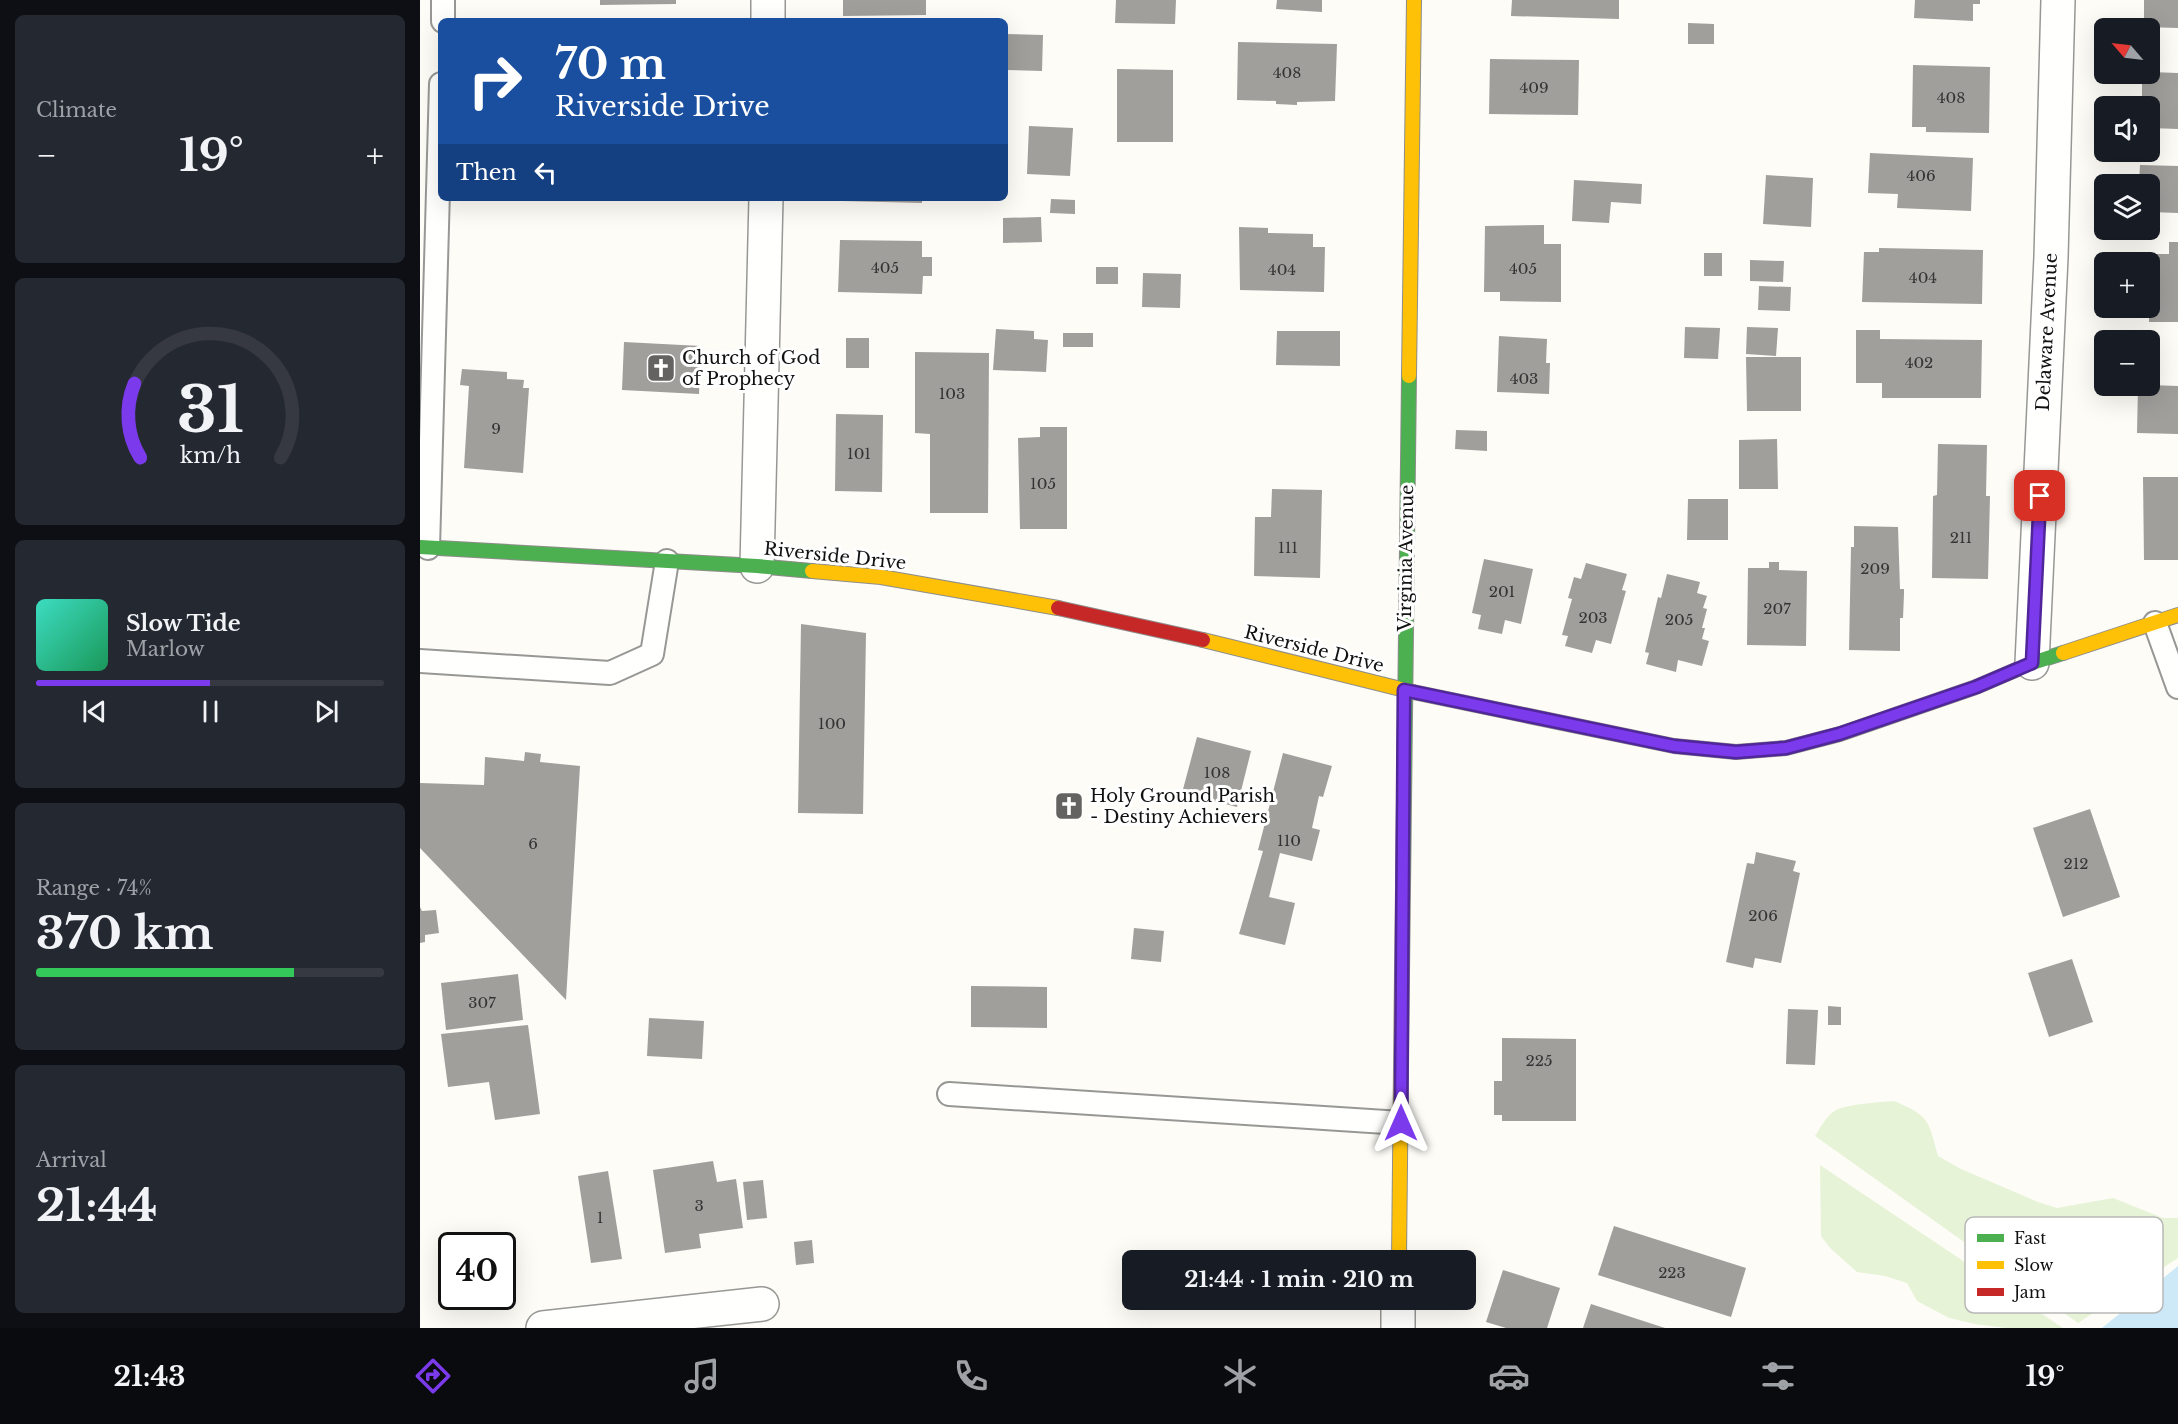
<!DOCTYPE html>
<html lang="en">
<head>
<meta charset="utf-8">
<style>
	:root { --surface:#171b24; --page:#242831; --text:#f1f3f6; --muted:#9ea1a6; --line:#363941; --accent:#7c3aed }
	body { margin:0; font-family:"Libre Baskerville",serif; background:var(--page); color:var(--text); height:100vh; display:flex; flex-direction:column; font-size:22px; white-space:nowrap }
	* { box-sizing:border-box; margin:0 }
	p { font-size:20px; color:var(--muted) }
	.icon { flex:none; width:33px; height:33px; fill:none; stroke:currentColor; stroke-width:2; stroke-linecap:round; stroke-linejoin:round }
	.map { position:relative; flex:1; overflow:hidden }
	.sheet { display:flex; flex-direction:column; gap:15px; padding:15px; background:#0d0f14; width:420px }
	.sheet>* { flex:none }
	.guide { position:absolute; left:18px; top:18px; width:570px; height:183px; border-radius:9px; box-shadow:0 6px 24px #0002; background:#1a4fa0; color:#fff; overflow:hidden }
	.needle { width:39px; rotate:298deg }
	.fabs { position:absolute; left:1674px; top:18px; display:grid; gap:12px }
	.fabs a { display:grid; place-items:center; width:66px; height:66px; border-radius:9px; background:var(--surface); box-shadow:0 6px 24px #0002; font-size:30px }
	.speed { position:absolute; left:18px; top:1232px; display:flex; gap:12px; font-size:30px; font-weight:700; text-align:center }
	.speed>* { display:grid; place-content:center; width:78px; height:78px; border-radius:50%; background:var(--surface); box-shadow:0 6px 24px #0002; line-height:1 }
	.speed .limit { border:3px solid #111; border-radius:9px; background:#fff; color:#111 }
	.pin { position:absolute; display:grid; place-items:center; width:51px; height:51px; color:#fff; margin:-26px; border-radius:12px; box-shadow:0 3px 9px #0006 }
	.me { position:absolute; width:66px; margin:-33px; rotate:0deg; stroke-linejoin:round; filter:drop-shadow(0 0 4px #0008) }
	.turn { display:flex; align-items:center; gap:21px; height:126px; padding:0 18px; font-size:27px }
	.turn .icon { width:78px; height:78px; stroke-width:2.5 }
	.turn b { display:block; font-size:42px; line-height:51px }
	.then { display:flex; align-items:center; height:57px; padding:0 18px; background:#0003; gap:12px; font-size:22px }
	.big { font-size:45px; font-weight:800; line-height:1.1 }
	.sheet .tile { flex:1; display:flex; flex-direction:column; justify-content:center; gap:9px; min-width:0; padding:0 21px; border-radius:9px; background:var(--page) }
	.sheet .dial { align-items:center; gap:0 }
	.dial svg { height:156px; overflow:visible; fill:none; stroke:var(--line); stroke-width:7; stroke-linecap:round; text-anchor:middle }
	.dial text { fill:var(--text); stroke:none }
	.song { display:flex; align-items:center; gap:18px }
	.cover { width:72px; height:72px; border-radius:9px; background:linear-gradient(135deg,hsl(170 70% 55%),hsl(150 70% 35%)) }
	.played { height:6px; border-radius:3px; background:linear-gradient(90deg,var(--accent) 50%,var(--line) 50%) }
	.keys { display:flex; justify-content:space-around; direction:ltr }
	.heat { display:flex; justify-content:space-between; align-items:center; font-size:33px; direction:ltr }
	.charge { height:9px; border-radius:4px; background:linear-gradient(90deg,#34c759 74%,var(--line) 0) }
	.trip { position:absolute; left:702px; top:1250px; width:354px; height:60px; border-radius:9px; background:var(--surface); box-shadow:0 6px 24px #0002; font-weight:800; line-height:60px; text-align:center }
	.tabs { display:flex; height:96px; justify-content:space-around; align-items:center; background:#090b0e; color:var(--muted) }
	.tabs .icon { width:42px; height:42px }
	.tabs .on { color:var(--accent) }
	.tabs b { font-size:27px; color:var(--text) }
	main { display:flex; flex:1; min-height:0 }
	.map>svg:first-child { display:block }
</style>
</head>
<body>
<main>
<section class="sheet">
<div class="tile"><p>Climate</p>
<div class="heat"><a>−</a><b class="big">19°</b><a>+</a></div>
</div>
<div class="tile dial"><svg viewBox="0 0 100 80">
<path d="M14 69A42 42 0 1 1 86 69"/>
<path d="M14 69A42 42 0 0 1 11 31" stroke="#7c3aed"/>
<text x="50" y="56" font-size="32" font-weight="700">31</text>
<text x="50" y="72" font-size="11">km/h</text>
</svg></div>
<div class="tile">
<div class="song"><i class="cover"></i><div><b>Slow Tide</b><p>Marlow</p></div></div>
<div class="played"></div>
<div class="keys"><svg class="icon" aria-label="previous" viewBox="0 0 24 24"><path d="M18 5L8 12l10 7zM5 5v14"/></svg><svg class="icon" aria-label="pause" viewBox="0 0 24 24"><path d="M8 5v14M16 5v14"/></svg><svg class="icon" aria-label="next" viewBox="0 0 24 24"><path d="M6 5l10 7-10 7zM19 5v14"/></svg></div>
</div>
<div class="tile"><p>Range · 74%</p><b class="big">370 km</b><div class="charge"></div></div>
<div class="tile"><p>Arrival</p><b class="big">21:44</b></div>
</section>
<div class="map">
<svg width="1758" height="1328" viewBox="0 0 1758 1328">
	<rect width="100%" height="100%" fill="#fdfcf7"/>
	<!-- green -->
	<g fill="#e7f3d7">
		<path d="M 1474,1101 C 1510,1116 1508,1120 1518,1156 L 1541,1169 L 1618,1202 L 1637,1208 L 1693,1198 L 1743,1218 L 1758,1218 L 1758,1258 L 1658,1323 L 1395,1136 C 1400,1128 1407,1115 1416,1110 C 1428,1104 1461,1102 1474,1101 Z"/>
		<path d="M 1400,1165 L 1643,1328 L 1586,1328 L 1555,1324 L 1529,1318 L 1497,1301 L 1487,1283 L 1465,1276 L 1437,1272 L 1410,1248 L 1401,1236 Z"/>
	</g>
	<!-- water -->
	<path fill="#cde8f7" d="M 1758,1266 L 1758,1328 L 1682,1328 Z"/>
	<!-- building -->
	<g fill="#a19f9c">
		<path d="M 180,0 L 256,0 L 256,4 L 180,5 Z"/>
		<path d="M 423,0 L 506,0 L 506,15 L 423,16 Z"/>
		<path d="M 696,0 L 756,0 L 755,24 L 695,23 Z"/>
		<path d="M 857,0 L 902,0 L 902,12 L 856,9 Z"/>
		<path d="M 1092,0 L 1199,0 L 1199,19 L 1091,16 Z"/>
		<path d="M 1495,0 L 1560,0 L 1560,4 L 1553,4 L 1553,21 L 1494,18 Z"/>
		<path d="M 1724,0 L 1758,0 L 1758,28 L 1724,27 Z"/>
		<path d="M 1268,23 L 1294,24 L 1294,44 L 1268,44 Z"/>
		<path d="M 586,34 L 623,35 L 622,71 L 586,70 Z"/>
		<path d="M 818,42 L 917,44 L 915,101 L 877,102 L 877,105 L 856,104 L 856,101 L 817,100 Z"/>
		<path d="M 1070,59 L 1159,60 L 1158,115 L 1069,114 Z"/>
		<path d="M 1493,65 L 1570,67 L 1569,133 L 1506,132 L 1506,127 L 1492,127 Z"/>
		<path d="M 697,69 L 753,70 L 753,142 L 697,142 Z"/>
		<path d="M 1730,72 L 1758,73 L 1758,129 L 1730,128 L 1730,106 L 1722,106 L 1722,74 Z"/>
		<path d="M 609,126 L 653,128 L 650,176 L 607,174 Z"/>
		<path d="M 1450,153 L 1553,158 L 1551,211 L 1477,208 L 1478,194 L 1448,193 Z"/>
		<path d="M 1720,165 L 1758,166 L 1758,213 L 1730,212 L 1730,184 L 1719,184 Z"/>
		<path d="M 1346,175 L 1393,178 L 1391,227 L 1343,224 Z"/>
		<path d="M 1154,180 L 1222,184 L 1221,204 L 1191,202 L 1189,223 L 1152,221 Z"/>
		<path d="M 422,198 L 502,198 L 502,203 L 422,201 Z"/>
		<path d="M 631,199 L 655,200 L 655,214 L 630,213 Z"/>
		<path d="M 621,217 L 622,242 L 583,243 L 583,218 Z"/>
		<path d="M 1124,225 L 1124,244 L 1141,244 L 1141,302 L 1080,301 L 1080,292 L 1064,292 L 1065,226 Z"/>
		<path d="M 819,227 L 848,228 L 848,233 L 893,234 L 893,247 L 905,247 L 904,292 L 820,290 Z"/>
		<path d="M 420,240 L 502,241 L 502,257 L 512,257 L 512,276 L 503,276 L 502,294 L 418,292 Z"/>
		<path d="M 1749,242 L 1758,242 L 1758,322 L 1729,322 L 1729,254 L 1749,254 Z"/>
		<path d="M 1459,248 L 1563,250 L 1562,304 L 1442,302 L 1444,252 L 1459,252 Z"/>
		<rect x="1284" y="253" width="18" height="23"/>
		<path d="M 1330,260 L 1364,261 L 1363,282 L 1330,281 Z"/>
		<rect x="676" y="267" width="22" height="17"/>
		<path d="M 723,273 L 761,274 L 760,308 L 722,307 Z"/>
		<path d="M 1339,286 L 1371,287 L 1370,311 L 1338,310 Z"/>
		<path d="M 1265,327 L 1300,328 L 1298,359 L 1264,358 Z"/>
		<path d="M 1327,327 L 1358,328 L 1356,356 L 1326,354 Z"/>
		<path d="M 576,329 L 614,331 L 614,339 L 628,340 L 626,372 L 573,370 Z"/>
		<path d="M 1436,330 L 1460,330 L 1460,339 L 1562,340 L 1561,398 L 1462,398 L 1462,383 L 1436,383 Z"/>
		<path d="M 857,331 L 920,331 L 920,366 L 856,365 Z"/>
		<rect x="643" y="333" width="30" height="14"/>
		<path d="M 1079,336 L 1127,339 L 1126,363 L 1130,363 L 1129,394 L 1077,392 Z"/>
		<rect x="426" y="338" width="23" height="30"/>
		<path d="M 204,342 L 281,346 L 279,394 L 202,390 Z"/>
		<path d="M 495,352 L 569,353 L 568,513 L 510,513 L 510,434 L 495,433 Z"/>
		<path d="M 1326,357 L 1381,357 L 1381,411 L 1327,411 Z"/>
		<path d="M 42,369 L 87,372 L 87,379 L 104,380 L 103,388 L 109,388 L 103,473 L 44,468 L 49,386 L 40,385 Z"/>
		<path d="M 1730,385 L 1758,386 L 1758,434 L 1717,433 L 1718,386 Z"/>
		<path d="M 416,414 L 463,415 L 462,492 L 415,491 Z"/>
		<path d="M 620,427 L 647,427 L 647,529 L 600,529 L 598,438 L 620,437 Z"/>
		<path d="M 1036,430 L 1067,431 L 1067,451 L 1035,449 Z"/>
		<path d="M 1357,439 L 1358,489 L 1319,489 L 1319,440 Z"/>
		<path d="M 1518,444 L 1567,445 L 1566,496 L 1570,496 L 1568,579 L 1512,578 L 1513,496 L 1517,495 Z"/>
		<path d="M 1723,477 L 1758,477 L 1758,560 L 1724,560 Z"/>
		<path d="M 852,489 L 902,490 L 900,578 L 834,576 L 835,517 L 851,517 Z"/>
		<path d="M 1268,499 L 1308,499 L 1308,540 L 1267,540 Z"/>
		<path d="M 1434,526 L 1478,527 L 1480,589 L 1484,589 L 1484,594 L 1483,618 L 1480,618 L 1480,651 L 1429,650 L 1431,547 L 1434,547 Z"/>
		<path d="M 1064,559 L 1113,569 L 1101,624 L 1085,620 L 1082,634 L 1058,629 L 1061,615 L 1052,613 Z"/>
		<path d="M 1349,562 L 1359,562 L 1359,570 L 1387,571 L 1386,646 L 1327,645 L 1328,568 L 1349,568 Z"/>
		<path d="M 1166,563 L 1207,574 L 1202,590 L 1206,591 L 1191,644 L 1176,640 L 1172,653 L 1145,646 L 1148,636 L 1142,635 L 1152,599 L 1148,598 L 1154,577 L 1161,579 Z"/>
		<path d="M 1247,574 L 1280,582 L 1277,593 L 1287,596 L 1283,608 L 1287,609 L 1282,628 L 1285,628 L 1282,639 L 1289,641 L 1282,666 L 1258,660 L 1256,672 L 1226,664 L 1229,653 L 1225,652 L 1238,597 L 1241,598 Z"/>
		<path d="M 381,624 L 446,633 L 443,814 L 378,813 Z"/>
		<path d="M 777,737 L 831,751 L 817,807 L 762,793 Z"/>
		<path d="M 105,752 L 121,754 L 120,762 L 160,766 L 146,1000 L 0,848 L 0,783 L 64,785 L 65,757 L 104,761 Z"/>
		<path d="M 863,753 L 912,766 L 903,797 L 899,796 L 892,828 L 900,830 L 892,861 L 860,853 L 849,897 L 875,903 L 865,945 L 819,934 L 843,851 L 838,850 Z"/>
		<path d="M 1670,809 L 1700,897 L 1643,917 L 1613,828 Z"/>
		<path d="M 1336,852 L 1376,861 L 1373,871 L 1380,873 L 1361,963 L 1335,958 L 1333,968 L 1306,962 L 1327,863 L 1334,864 Z"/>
		<path d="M 0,907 L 2,911 L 16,910 L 19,933 L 5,935 L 5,942 L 0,943 Z"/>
		<path d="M 714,928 L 744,931 L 741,962 L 711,959 Z"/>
		<path d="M 1652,959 L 1673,1022 L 1629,1037 L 1608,973 Z"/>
		<path d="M 98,974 L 103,1020 L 26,1030 L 21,983 Z"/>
		<path d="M 551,986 L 627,987 L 627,1028 L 551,1027 Z"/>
		<path d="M 1408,1006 L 1421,1007 L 1421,1025 L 1408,1025 Z"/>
		<path d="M 1368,1009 L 1398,1010 L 1395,1065 L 1366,1064 Z"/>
		<path d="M 229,1018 L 284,1021 L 282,1059 L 227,1056 Z"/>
		<path d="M 108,1025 L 120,1114 L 75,1120 L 69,1082 L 28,1087 L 21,1034 Z"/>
		<path d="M 1082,1038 L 1156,1039 L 1156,1121 L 1082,1121 L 1082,1115 L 1074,1115 L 1074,1081 L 1082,1081 Z"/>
		<path d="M 293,1161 L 297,1182 L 316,1179 L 323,1228 L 279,1234 L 281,1248 L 245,1253 L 233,1170 Z"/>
		<path d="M 188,1171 L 202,1259 L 171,1263 L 158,1176 Z"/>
		<path d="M 343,1180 L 347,1218 L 327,1220 L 323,1182 Z"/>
		<path d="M 1194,1226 L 1326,1268 L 1311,1317 L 1178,1275 Z"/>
		<path d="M 392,1240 L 394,1263 L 376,1265 L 374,1242 Z"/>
		<path d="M 1083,1270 L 1140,1288 L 1127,1328 L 1086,1328 L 1066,1322 Z"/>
		<path d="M 1171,1304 L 1245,1328 L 1163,1328 Z"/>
	</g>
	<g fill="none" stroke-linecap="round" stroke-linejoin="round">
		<!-- lane casing -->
		<g stroke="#979795" stroke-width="26">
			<g id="lane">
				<path d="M 23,21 L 23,0"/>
				<path d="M 8,548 L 21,84"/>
				<path d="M 1735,623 L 1758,687"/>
				<path d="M 0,661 L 190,673 L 232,654 L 247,561"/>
				<path d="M 529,1094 L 981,1123"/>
			</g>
		</g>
		<!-- street casing -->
		<g stroke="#979795" stroke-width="36">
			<g id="street">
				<path d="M 348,21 L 348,0"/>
				<path d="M 337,566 L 346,198"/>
				<path d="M 1612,663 L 1631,257 L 1638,0"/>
				<path d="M 123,1328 L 342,1304"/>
				<path d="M 978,1328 L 978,1299"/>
			</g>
		</g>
		<!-- fast casing -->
		<g stroke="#8e8d8b" stroke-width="16">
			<g id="fast">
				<path d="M 0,547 L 337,566 L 392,571"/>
				<path d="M 993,692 L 1254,746 L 1316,752 L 1366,748 L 1420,734 L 1556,687 L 1612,663 L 1643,653"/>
				<path d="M 982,973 L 989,376"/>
			</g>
		</g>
		<!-- slow casing -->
		<g stroke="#8e8d8b" stroke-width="16">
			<g id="slow">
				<path d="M 989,376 L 994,0"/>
				<path d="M 392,571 L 461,577 L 638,608"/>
				<path d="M 783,640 L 993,692"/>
				<path d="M 1643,653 L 1758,615"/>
				<path d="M 979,1260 L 982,973"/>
			</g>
		</g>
		<!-- jam casing -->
		<g stroke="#8e8d8b" stroke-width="16">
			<path id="jam" d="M 638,608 L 783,640"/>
		</g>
		<!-- lane -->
		<use href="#lane" stroke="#fffffe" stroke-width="22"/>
		<!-- street -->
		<use href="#street" stroke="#fffffe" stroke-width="33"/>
		<!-- fast -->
		<use href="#fast" stroke="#4caf50" stroke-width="14"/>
		<!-- slow -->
		<use href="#slow" stroke="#ffc107" stroke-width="14"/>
		<!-- jam -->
		<use href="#jam" stroke="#c62828" stroke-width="14"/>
	</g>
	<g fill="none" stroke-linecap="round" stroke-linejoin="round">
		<!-- route casing -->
		<g stroke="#51269a" stroke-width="15">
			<path id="route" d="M 981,1123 L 984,690 L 1254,746 L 1316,752 L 1366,748 L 1419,734 L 1556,687 L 1612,663 L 1620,496"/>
		</g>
		<!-- route -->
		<use href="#route" stroke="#7c3aed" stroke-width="10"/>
	</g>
	<!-- icons -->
	<defs>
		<g id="church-square" transform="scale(1.5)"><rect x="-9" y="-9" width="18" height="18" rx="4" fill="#646362" stroke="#fff"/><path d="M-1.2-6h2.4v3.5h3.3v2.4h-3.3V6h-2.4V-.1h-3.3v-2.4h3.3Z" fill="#fff"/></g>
	</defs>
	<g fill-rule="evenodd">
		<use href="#church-square" x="241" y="368"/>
		<use href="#church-square" x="649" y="806"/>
	</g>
	<g text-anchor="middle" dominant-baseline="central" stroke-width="6" stroke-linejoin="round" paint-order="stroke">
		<!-- number labels -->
		<g font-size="15" fill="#353434">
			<text x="867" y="72">408</text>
			<text x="1114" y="87">409</text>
			<text x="1531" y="97">408</text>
			<text x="1501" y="175">406</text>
			<text x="465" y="267">405</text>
			<text x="1103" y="268">405</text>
			<text x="862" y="269">404</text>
			<text x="1503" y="277">404</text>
			<text x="1499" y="362">402</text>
			<text x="1104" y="378">403</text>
			<text x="532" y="393">103</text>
			<text x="76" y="428">9</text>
			<text x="439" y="453">101</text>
			<text x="623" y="483">105</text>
			<text x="1541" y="537">211</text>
			<text x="868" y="547">111</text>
			<text x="1455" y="568">209</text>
			<text x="1082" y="591">201</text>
			<text x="1357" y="608">207</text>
			<text x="1173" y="617">203</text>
			<text x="1259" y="619">205</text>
			<text x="412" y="723">100</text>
			<text x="797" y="772">108</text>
			<text x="869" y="840">110</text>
			<text x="113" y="843">6</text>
			<text x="1656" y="863">212</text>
			<text x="1343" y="915">206</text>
			<text x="62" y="1002">307</text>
			<text x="1119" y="1060">225</text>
			<text x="279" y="1205">3</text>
			<text x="180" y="1217">1</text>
			<text x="1252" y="1272">223</text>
		</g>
		<!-- street labels -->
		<g font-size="18" fill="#111" stroke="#fff">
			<text transform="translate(1627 332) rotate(-87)">Delaware Avenue</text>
			<text transform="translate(415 556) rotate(6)">Riverside Drive</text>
			<text transform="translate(986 558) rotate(-89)">Virginia Avenue</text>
			<text transform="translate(894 649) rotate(14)">Riverside Drive</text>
		</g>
		<!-- poi labels -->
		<g font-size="18" fill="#111" stroke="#fff" text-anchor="start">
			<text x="262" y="358">Church of God<tspan x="262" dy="21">of Prophecy</tspan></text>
			<text x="670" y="796">Holy Ground Parish<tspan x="670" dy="21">- Destiny Achievers</tspan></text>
		</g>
	</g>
	<!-- legend -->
	<rect x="1545" y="1217" width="198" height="96" rx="9" fill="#fff" stroke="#b8b8b8" stroke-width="1.5"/>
	<rect x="1557" y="1234" width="27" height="8" fill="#4caf50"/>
	<rect x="1557" y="1261" width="27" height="8" fill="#ffc107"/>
	<rect x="1557" y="1288" width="27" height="8" fill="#c62828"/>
	<g font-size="16" fill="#111">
		<text x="1594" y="1244">Fast</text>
		<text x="1594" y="1271">Slow</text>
		<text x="1594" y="1298">Jam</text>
	</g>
</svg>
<div class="fabs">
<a><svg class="needle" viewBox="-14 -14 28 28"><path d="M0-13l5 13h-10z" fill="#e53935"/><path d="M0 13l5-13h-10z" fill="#9ea1a6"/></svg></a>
<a><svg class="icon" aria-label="sound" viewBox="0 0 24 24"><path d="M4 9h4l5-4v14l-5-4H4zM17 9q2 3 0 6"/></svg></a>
<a><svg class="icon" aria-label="layers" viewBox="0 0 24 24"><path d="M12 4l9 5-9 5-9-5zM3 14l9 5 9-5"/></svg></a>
<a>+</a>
<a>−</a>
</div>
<div class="speed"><div class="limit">40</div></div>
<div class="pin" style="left:1620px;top:496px;background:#d93025"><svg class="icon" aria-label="arrive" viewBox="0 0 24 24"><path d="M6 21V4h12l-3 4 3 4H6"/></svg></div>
<svg class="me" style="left:981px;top:1123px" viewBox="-20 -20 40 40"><path d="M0-17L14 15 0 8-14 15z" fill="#7c3aed" stroke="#fff" stroke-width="4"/></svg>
<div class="trip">21:44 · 1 min · 210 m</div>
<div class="guide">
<div class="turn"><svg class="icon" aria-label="right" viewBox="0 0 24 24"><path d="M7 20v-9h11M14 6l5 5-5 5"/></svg><div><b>70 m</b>Riverside Drive</div></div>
<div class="then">Then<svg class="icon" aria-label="left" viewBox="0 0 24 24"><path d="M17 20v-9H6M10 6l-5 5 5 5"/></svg></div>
</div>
</div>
</main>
<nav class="tabs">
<b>21:43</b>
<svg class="icon on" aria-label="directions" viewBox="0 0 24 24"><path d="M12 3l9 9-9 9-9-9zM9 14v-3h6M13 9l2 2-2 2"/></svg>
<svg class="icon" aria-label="music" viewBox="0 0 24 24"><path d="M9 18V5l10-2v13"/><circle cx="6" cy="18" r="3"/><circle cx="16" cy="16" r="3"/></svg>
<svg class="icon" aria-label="phone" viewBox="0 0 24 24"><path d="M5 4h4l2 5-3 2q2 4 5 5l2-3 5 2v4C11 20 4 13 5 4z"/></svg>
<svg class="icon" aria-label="climate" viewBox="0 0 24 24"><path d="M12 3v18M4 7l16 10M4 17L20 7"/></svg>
<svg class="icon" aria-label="car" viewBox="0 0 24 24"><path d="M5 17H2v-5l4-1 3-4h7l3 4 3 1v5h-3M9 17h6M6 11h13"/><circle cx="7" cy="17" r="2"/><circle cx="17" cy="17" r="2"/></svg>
<svg class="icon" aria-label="filters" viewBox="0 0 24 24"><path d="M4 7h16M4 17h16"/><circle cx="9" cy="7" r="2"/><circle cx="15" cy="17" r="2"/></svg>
<b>19°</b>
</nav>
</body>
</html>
